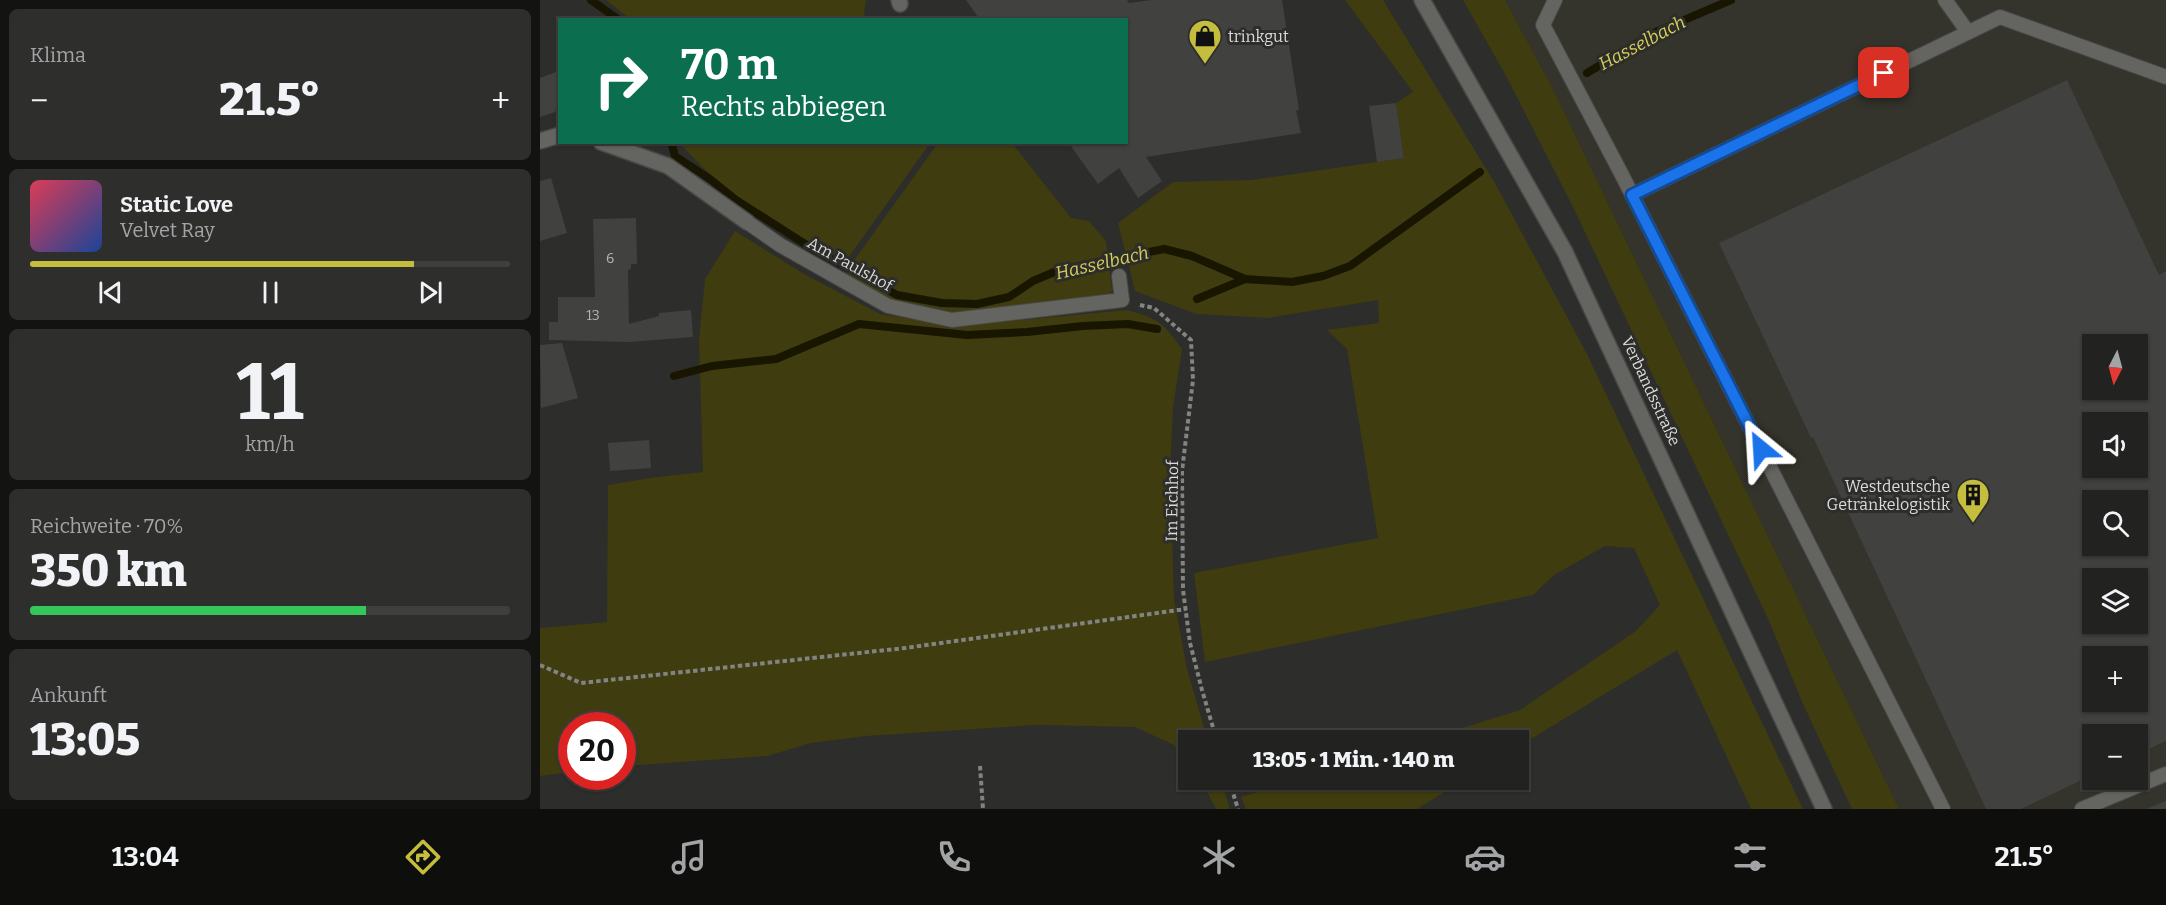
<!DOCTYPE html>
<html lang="de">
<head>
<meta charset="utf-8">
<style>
	:root { --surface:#222220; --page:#2e2f2d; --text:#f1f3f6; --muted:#a2a4a5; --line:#3f3f3e; --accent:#c4bd3e }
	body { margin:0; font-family:Bitter,serif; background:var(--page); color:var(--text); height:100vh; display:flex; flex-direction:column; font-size:22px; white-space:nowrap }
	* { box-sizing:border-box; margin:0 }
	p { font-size:20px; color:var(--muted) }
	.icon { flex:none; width:33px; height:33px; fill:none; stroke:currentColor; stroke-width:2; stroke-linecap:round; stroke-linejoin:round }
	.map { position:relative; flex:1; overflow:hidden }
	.details { display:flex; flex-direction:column; gap:9px; padding:9px; background:#131312; width:540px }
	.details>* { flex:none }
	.hud { position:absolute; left:18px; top:18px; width:570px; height:126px; border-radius:0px; box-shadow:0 2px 4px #0004,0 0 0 2px var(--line); background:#0b6e4f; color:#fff; overflow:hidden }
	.needle { width:39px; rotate:186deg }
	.fabs { position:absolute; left:1542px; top:334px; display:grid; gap:12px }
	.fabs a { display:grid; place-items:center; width:66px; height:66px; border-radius:0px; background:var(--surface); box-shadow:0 2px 4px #0004,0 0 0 2px var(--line); font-size:30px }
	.speed { position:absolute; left:18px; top:712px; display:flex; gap:12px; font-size:30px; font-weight:700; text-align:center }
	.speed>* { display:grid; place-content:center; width:78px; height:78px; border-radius:50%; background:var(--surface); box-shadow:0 2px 4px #0004,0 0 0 2px var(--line); line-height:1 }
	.speed .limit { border:9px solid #d22; background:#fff; color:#111 }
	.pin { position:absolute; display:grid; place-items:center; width:51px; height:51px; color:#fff; margin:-26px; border-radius:12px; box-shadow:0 3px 9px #0006 }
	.me { position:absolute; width:66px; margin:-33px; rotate:333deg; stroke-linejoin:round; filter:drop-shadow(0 0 4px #0008) }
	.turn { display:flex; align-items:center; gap:21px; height:126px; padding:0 24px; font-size:27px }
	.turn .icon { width:78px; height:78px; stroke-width:2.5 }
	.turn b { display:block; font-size:42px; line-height:51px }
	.big { font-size:45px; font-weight:800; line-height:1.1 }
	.details .widget { flex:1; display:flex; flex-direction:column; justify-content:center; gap:9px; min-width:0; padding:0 21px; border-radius:9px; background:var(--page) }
	.details .dial { align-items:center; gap:0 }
	.dial b { font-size:78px; line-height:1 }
	.song { display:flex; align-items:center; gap:18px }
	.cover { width:72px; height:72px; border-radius:9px; background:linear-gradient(135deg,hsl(350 70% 55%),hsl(220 70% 35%)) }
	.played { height:6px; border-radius:3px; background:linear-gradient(90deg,var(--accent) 80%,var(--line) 80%) }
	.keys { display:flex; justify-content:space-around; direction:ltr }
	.heat { display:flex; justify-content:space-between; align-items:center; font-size:33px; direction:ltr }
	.charge { height:9px; border-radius:4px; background:linear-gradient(90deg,#34c759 70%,var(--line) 0) }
	.trip { position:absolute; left:638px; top:730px; width:351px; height:60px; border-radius:0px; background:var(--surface); box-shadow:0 2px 4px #0004,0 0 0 2px var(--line); font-weight:800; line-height:60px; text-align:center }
	.tabs { display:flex; height:96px; justify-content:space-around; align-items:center; background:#0e0e0d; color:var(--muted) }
	.tabs .icon { width:42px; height:42px }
	.tabs .on { color:var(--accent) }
	.tabs b { font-size:27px; color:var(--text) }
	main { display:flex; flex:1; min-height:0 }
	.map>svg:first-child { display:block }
</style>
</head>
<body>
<main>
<section class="details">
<div class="widget"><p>Klima</p>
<div class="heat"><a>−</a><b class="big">21.5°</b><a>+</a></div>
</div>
<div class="widget">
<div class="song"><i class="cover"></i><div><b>Static Love</b><p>Velvet Ray</p></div></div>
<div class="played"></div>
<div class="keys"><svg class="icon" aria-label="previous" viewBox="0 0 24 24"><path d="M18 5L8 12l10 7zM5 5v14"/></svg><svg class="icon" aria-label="pause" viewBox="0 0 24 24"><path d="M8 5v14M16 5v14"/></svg><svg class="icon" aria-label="next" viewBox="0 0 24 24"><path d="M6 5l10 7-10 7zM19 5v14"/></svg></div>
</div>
<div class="widget dial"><b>11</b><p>km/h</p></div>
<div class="widget"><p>Reichweite · 70%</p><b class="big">350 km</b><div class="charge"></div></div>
<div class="widget"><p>Ankunft</p><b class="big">13:05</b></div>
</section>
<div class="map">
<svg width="1626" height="809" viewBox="0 0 1626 809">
	<rect width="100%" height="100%" fill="#2d2d2b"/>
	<!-- built -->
	<path fill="#34342c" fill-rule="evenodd" d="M 965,0 L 1626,0 L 1626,809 L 1359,809 L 1014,91 ZM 1552,345 L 1598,345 L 1598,390 L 1552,390 ZM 1552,423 L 1598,423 L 1598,468 L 1552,468 ZM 1552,501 L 1598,501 L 1598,546 L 1552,546 ZM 1552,579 L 1598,579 L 1598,624 L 1552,624 ZM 1552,657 L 1598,657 L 1598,702 L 1552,702 ZM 1552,735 L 1598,735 L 1598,780 L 1552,780 Z"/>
	<!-- green -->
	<g fill="#3f3c0f">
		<path d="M 66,0 L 326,0 L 324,14 L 326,19 L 90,19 Z"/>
		<path d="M 805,0 L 843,0 L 956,185 L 1047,354 L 1263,809 L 1211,809 L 1137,650 L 978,747 L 978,741 L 881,741 L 980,710 L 1096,631 L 1120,605 L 1094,548 L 1065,546 L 1014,575 L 993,595 L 665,662 L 654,573 L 838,538 L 807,349 L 787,330 L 839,323 L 838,300 L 727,318 L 656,314 L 595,291 L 578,223 L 633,182 L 712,180 L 864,158 L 856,103 L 873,92 Z"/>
		<path d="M 923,0 L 965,0 L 1014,91 L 1359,809 L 1312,809 L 1263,704 L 1229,621 L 1033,207 L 965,74 Z"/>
		<path d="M 139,143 L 390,143 L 306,261 L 239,225 L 176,181 Z"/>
		<path d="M 398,143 L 472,143 L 531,218 L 549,221 L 566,241 L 572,291 L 563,297 L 413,312 L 351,299 L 305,273 Z"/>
		<path d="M 195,231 L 264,274 L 340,314 L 418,326 L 587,310 C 617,318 624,323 642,349 L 633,408 L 630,471 L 634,599 L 647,669 L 668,741 L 648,741 L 648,761 L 634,745 L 595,727 L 497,725 L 326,736 L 271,743 L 227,756 L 83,766 L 82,726 L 32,726 L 31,772 L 0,776 L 0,628 L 67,622 L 68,485 L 117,477 L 163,472 L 159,340 L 165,279 Z"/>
		<path d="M 661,780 L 681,780 L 690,809 L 676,809 Z"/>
		<path d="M 756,780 L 924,780 L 877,809 L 706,809 L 701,797 Z"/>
	</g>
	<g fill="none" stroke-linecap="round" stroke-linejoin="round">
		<!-- stream -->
		<g stroke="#181600" stroke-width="8">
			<path d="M 51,0 L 79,20"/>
			<path d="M 1047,73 L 1116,32 L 1191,0"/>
			<path d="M 131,142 L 135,156 L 170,179 L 196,200 L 273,249 L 357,295 L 402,303 L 437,304 L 469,297 L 493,281 L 519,270 L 624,249 L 652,256 L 705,279 L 752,282 L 783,276 L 810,266 L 940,172"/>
			<path d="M 657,299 L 705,279"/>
			<path d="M 134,376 L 172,366 L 236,359 L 319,324 L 427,335 L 487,332 L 543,326 L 588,324 L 617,329"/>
		</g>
	</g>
	<!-- building -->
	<g fill="#41413f" fill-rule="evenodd">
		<path d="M 426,0 L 587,0 L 589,3 L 611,0 L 742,0 L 759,110 L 756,110 L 761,133 L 606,157 L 622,181 L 598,198 L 579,168 L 558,184 L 528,142 L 586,142 L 586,20 L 440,20 Z"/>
		<path d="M 16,72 L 20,79 L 20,93 L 15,112 L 0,117 L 0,78 Z"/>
		<path d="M 1527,80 L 1619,275 L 1626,271 L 1626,741 L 1598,754 L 1598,735 L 1552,735 L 1552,775 L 1481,809 L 1446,809 L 1273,437 L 1271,438 L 1179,243 ZM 1552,345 L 1598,345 L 1598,390 L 1552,390 ZM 1552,423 L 1598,423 L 1598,468 L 1552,468 ZM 1552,501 L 1598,501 L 1598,546 L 1552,546 ZM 1552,579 L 1598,579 L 1598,624 L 1552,624 ZM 1552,657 L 1598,657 L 1598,702 L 1552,702 Z"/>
		<path d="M 856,103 L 864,158 L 837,162 L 829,106 Z"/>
		<path d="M 11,178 L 27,233 L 0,241 L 0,181 Z"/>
		<path d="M 96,218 L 97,264 L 91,264 L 91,269 L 88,270 L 89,324 L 119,316 L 119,313 L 151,310 L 153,337 L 89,342 L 9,340 L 9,322 L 18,322 L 18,297 L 55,297 L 53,219 Z"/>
		<path d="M 22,343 L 38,398 L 1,408 L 0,345 Z"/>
		<path d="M 109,440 L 111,468 L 70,471 L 68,443 Z"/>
		<path d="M 1626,801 L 1626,809 L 1606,809 Z"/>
	</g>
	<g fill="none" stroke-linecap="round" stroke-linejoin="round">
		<!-- service casing -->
		<g stroke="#484847" stroke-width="16">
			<g id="service">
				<path d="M 1015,0 L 1003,25 L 1082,175 L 1403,809"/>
				<path d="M 1405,0 L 1428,32"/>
				<path d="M 1092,195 L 1460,17 L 1626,77"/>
				<path d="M 207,222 L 240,245 L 348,306 L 412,320 L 582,300 L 579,276"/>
				<path d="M 1542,809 L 1626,774"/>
			</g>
		</g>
		<!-- minor casing -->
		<g stroke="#484847" stroke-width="18">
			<g id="minor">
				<path d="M 359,0 L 360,4"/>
				<path d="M 0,141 L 20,135"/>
				<path d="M 61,142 L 128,166 L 207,222"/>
			</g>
		</g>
		<!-- secondary casing -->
		<g stroke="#484847" stroke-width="18">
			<path id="secondary" d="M 882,0 L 1025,252 L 1284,809"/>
		</g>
		<!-- path -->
		<g stroke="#838381" stroke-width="4" stroke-dasharray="4.5 3" stroke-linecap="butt">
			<path d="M 600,305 L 614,308 L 651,340 L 653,380 L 642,471 L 643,590 L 650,643 L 662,690 L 677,741"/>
			<path d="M 0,665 L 41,683 L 365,648 L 646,609"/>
			<path d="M 440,766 L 443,809"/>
			<path d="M 689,780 L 698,809"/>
		</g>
		<!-- service -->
		<use href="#service" stroke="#646461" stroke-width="14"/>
		<!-- minor -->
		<use href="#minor" stroke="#646461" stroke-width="15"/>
		<!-- secondary -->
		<use href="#secondary" stroke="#646461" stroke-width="15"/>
	</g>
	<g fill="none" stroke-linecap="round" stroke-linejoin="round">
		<!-- route casing -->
		<g stroke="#114b97" stroke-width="15">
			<path id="route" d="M 1221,449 L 1092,195 L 1344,73"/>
		</g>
		<!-- route -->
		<use href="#route" stroke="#1a73e8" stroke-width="10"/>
	</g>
	<!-- icons -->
	<defs>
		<g id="shop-pin" transform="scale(1.725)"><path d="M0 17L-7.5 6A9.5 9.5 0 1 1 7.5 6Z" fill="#c4bd3e" stroke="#2d2d2b"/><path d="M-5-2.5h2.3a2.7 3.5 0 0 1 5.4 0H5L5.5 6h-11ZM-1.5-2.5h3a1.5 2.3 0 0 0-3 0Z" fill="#111"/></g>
		<g id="building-pin" transform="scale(1.725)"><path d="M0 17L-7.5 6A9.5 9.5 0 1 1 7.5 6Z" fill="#c4bd3e" stroke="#2d2d2b"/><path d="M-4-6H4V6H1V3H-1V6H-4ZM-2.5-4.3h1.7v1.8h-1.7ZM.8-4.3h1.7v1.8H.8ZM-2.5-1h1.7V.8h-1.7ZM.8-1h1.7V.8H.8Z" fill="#111"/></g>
	</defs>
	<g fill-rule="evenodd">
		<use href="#shop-pin" x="665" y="36"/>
		<use href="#building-pin" x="1433" y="495"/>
	</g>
	<g text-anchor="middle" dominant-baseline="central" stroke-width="6" stroke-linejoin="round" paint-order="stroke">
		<!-- number labels -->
		<g font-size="14" fill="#b4b4b3">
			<text x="70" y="258">6</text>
			<text x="53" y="315">13</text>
		</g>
		<!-- poi labels -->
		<g font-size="16" fill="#dbdbda" stroke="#2d2d2b" text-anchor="start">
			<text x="688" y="36">trinkgut</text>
			<text x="1410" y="486" text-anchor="end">Westdeutsche<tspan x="1410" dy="18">Getränkelogistik</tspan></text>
		</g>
		<!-- street labels -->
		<g font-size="16" fill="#dbdbda" stroke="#2d2d2b">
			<text transform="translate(310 264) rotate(29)">Am Paulshof</text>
			<text transform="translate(1111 391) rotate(65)">Verbandsstraße</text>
			<text transform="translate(632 501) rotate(-89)">Im Eichhof</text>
		</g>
		<!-- water labels -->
		<g font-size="18" font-style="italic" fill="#d6d05b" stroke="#2d2d2b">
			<text transform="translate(1102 43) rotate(-28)">Hasselbach</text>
			<text transform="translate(562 263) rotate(-13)">Hasselbach</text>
		</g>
	</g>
</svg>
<div class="fabs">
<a><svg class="needle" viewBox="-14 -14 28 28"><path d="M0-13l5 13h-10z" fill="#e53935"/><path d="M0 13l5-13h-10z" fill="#a2a4a5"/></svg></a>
<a><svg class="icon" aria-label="sound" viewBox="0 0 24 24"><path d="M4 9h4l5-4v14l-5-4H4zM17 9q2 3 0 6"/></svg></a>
<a><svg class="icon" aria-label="search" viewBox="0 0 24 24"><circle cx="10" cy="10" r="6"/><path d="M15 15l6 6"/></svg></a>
<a><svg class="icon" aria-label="layers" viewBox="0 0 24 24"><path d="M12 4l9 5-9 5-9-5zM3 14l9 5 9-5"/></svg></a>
<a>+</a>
<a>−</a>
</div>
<div class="speed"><div class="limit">20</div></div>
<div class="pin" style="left:1344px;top:73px;background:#d93025"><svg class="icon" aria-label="arrive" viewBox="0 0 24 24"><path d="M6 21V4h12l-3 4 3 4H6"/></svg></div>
<svg class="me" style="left:1221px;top:449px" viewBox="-20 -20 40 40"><path d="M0-17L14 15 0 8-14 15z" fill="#1a73e8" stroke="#fff" stroke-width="4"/></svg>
<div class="trip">13:05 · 1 Min. · 140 m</div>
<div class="hud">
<div class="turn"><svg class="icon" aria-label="right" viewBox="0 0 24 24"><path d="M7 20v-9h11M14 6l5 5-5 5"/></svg><div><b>70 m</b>Rechts abbiegen</div></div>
</div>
</div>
</main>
<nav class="tabs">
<b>13:04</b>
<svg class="icon on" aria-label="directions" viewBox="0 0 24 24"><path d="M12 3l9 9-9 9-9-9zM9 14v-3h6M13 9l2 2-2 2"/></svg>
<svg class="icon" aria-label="music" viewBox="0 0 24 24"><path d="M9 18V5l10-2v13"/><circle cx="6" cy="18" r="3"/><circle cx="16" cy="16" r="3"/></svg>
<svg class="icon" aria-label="phone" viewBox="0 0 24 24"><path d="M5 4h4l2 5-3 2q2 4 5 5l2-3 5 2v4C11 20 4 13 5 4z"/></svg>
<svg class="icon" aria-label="climate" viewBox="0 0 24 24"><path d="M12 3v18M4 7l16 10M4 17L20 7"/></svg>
<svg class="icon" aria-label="car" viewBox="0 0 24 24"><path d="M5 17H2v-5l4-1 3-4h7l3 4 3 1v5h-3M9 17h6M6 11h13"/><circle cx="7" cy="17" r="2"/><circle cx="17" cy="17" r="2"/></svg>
<svg class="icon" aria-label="filters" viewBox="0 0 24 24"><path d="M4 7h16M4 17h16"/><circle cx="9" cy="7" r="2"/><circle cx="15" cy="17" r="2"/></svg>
<b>21.5°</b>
</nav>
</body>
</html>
